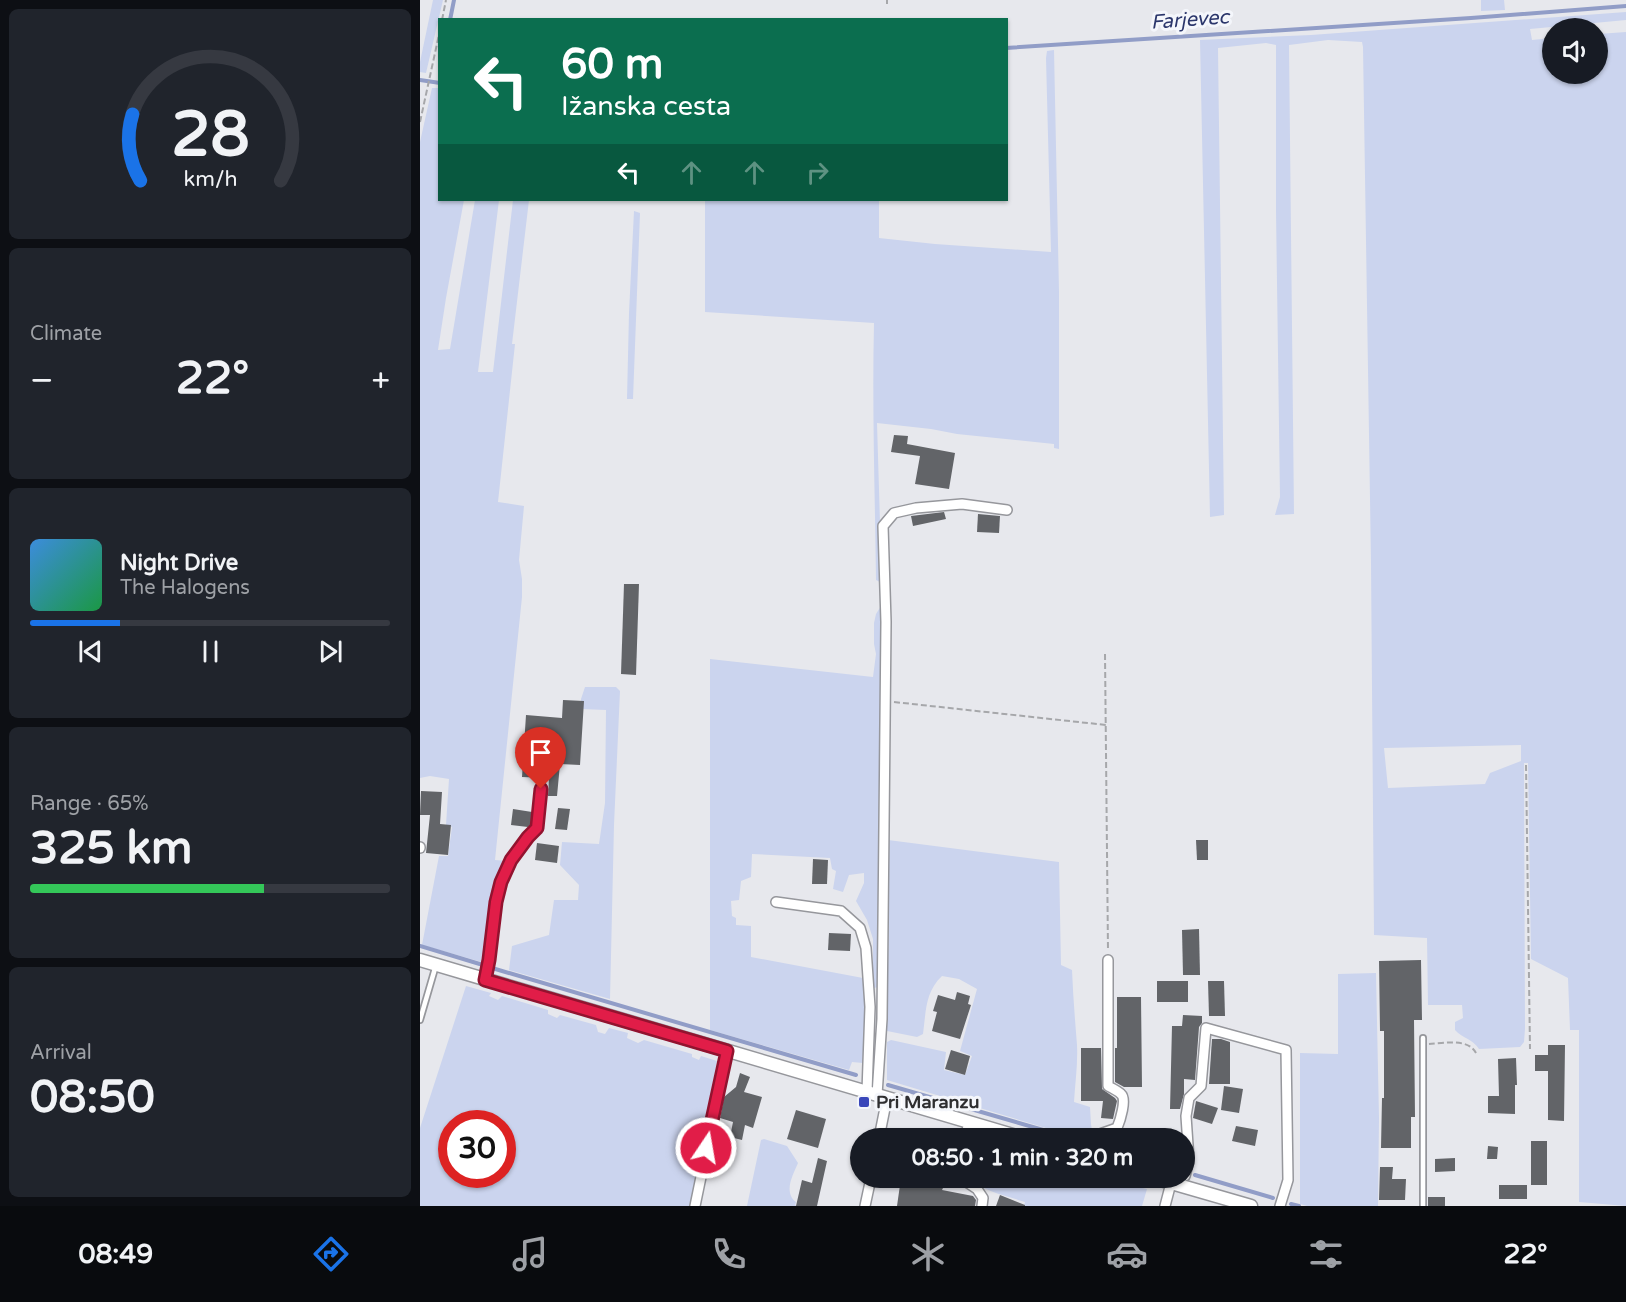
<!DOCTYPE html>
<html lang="en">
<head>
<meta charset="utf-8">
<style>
	:root { --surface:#171b24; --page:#20242c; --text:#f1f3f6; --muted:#9ea1a6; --line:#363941; --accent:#1a73e8 }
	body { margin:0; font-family:"Varela Round",sans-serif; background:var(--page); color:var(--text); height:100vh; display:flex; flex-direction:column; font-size:22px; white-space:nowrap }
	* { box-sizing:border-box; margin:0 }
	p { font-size:20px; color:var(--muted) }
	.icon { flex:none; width:33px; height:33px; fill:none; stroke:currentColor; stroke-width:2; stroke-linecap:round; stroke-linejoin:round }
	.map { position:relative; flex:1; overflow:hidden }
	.sheet { display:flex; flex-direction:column; gap:9px; padding:9px; background:#0d0f14; width:420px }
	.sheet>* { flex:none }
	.top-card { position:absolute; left:18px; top:18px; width:570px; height:183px; border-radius:0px; box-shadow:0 2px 4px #0004; background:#0b6e4f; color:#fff; overflow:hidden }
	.controls { position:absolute; left:1122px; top:18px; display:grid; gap:12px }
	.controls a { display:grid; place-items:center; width:66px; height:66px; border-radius:50%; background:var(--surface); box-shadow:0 2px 4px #0004; font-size:30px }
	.speed { position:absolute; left:18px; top:1110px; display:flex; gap:12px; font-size:30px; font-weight:700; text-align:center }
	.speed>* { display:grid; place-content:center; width:78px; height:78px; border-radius:50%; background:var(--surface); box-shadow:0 2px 4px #0004; line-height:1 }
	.speed .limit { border:9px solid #d22; background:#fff; color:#111 }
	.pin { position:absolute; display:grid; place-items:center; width:51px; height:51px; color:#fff; margin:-62px -26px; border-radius:50% 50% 50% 0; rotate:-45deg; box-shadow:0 0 6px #0007 }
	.pin .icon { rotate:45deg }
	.me { position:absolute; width:66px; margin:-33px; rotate:12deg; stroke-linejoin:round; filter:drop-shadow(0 0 4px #0008) }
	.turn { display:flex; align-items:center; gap:21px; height:126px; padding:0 24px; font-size:27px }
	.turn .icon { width:78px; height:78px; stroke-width:2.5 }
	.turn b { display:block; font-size:42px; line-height:51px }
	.lanes { display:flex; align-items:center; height:57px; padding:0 24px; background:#0003; justify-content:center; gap:30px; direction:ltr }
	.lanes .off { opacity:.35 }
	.big { font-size:45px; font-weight:700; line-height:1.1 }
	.sheet .widget { flex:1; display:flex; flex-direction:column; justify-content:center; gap:9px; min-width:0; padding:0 21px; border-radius:9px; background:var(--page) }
	.sheet .dial { align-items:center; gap:0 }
	.dial svg { height:156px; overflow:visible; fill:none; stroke:var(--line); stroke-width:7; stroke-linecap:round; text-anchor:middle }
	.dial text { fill:var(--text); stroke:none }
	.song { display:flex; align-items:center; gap:18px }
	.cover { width:72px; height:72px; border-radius:9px; background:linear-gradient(135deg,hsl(210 70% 55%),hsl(140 70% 35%)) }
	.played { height:6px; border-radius:3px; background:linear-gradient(90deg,var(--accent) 25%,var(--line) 25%) }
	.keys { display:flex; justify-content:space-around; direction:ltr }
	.heat { display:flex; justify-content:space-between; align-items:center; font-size:33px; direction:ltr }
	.charge { height:9px; border-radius:4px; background:linear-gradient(90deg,#34c759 65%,var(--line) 0) }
	.trip { position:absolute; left:430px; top:1128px; width:345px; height:60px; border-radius:30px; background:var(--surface); box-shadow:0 2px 4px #0004; font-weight:700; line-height:60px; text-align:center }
	.menu { display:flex; height:96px; justify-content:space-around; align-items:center; background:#090b0e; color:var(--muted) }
	.menu .icon { width:42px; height:42px }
	.menu .on { color:var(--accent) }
	.menu b { font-size:27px; color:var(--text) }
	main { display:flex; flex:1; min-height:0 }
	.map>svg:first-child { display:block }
</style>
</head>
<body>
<main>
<section class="sheet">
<div class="widget dial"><svg viewBox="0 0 100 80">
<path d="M14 69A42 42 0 1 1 86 69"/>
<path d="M14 69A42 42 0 0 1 10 35" stroke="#1a73e8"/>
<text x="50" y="56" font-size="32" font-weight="700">28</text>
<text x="50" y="72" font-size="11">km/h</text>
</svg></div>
<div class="widget"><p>Climate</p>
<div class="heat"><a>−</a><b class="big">22°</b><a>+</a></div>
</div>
<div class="widget">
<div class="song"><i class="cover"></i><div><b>Night Drive</b><p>The Halogens</p></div></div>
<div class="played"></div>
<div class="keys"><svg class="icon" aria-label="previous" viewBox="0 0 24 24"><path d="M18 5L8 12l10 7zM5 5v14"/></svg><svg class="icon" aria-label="pause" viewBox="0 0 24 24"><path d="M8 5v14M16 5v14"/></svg><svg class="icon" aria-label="next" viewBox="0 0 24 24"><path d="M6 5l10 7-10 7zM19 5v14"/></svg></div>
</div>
<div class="widget"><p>Range · 65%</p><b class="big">325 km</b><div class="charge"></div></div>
<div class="widget"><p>Arrival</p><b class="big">08:50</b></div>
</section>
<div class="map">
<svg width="1206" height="1206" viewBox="0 0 1206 1206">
	<rect width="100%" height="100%" fill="#e7e8ed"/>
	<!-- green -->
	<g fill="#cbd4ee" fill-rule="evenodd">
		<path d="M 13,0 L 23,0 L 6,73 L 0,72 L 0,62 Z"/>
		<path d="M 1061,0 L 1084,0 L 1085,10 L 1061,11 Z"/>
		<path d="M 1206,12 L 1206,20 L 1110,29 L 1112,40 L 1132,38 L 1132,74 L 1178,74 L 1178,34 L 1206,32 L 1206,1206 L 1159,1202 L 1159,1030 L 1150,1030 L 1148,978 L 1111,959 L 1108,763 L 1104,763 L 1105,1029 L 1104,1042 L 1100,1047 L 1059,1049 C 1053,1039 1042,1038 1035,1030 L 1035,1022 L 1043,1018 L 1042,1005 L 1008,1005 L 1007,938 L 954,935 L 951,563 L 943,47 L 942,42 L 908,40 L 869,45 L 874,514 L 855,515 L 860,497 L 856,211 L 856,45 L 846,43 L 798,48 L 804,515 L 790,517 L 780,40 L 891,35 ZM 1101,745 L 1101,761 L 1070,773 L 1065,784 L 968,788 L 964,748 Z"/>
		<path d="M 634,50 L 639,292 L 639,449 L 634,448 L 634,444 L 537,434 L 511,429 L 457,423 L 460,523 L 460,582 L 456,580 C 455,494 452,408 454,323 L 285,312 L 285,200 L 459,200 L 459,238 L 515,244 L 631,252 L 626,58 L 627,51 Z"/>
		<path d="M 12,88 L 19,88 L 20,200 L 44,200 L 26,298 L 18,350 L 30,349 L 55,200 L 79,200 L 58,372 L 73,372 L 93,200 L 109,200 L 92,344 L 95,344 L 78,502 L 104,506 L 99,560 L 102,579 L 102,597 L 75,860 L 87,861 L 65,963 L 2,945 L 19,856 L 28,856 L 32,827 L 26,825 L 29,779 L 10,776 L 0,778 L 0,142 Z"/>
		<path d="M 214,211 L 220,213 L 213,399 L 207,399 L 209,313 Z"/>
		<path d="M 461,606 L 463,704 L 459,987 L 453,988 L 453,939 L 447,920 L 436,901 L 444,883 L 444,873 L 429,875 L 423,892 L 413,889 L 416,871 L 412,869 L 410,858 L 332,854 L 331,877 L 321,881 L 319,900 L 311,901 L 312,916 L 316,918 L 316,925 L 331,926 L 331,957 L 443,978 L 445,1015 L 443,1063 L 432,1062 L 429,1070 L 290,1030 L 290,659 L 453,677 L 456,654 L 454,644 L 454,623 L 456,614 Z"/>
		<path d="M 165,687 L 196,687 L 200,691 L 194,825 L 190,999 L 89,970 L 92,946 L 129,935 L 134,900 L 158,900 L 159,885 L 140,865 L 142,842 L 179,844 L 185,803 L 186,710 L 161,709 L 161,699 Z"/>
		<path d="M 468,840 L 639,862 L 641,965 L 652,970 C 653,995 655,1020 657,1045 C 658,1064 655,1084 654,1102 L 670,1107 L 671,1124 L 673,1138 L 659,1138 L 467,1080 L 467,1042 L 471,1040 L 526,1052 L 524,1070 L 545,1075 L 552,1056 L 540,1051 L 557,989 L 539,979 L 522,976 C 505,992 506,1012 503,1034 L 497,1037 L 467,1031 L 469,902 Z"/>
		<path d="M 956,973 L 959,1118 L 958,1206 L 887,1206 L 880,1204 L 880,1053 L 918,1054 L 918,974 Z"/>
		<path d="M 46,986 L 71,993 L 69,996 L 78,1000 L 82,996 L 128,1010 L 128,1014 L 137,1018 L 140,1015 L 176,1025 L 178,1032 L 185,1034 L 189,1028 L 208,1033 L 207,1038 L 218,1043 L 224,1040 L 272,1054 L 272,1057 L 279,1060 L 281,1056 L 297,1061 L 270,1206 L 0,1206 L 0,1128 ZM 32,1124 L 82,1124 L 82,1174 L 32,1174 Z"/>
		<path d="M 344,1139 L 367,1146 L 378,1163 C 373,1175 363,1192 376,1202 L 375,1205 L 377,1206 L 327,1206 L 341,1140 Z"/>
		<path d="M 549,1178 L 683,1178 L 700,1183 L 727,1189 L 722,1206 L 604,1206 L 605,1202 C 587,1196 562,1191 549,1178 Z"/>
	</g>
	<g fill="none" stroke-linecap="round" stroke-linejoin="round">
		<!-- stream -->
		<g stroke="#919dc7" stroke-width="4">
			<path d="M 30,20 L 34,0"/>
			<path d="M 586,48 L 1051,18 L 1206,6"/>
			<path d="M 0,80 L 20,83"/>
			<path d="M 0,946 L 63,965"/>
			<path d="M 72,968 L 436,1075"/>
			<path d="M 468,1085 L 651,1138"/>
			<path d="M 775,1175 L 853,1198"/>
			<path d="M 871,1204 L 879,1206"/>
		</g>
	</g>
	<!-- building -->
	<g fill="#626468">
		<path d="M 474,435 L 488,436 L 487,444 L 535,453 L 529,489 L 495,484 L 500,456 L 471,452 Z"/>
		<path d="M 524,512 L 526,519 L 493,526 L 491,516 Z"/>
		<path d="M 558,514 L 580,516 L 579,533 L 557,532 Z"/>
		<path d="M 204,584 L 219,584 L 216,675 L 201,674 Z"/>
		<path d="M 143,700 L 164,701 L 160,765 L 140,764 L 137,796 L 128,796 L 129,778 L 102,777 L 106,715 L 142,718 Z"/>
		<path d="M 1,791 L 22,792 L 20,824 L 31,825 L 28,855 L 6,853 L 10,815 L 0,815 Z"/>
		<path d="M 138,808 L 150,809 L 147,830 L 135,829 Z"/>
		<path d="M 93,809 L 112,812 L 111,825 L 108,827 L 91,825 Z"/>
		<path d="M 776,840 L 788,840 L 788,860 L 777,860 Z"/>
		<path d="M 117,843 L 139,846 L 137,863 L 115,860 Z"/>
		<path d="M 393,859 L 408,860 L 407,884 L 392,884 Z"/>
		<path d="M 779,929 L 780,975 L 763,975 L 762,930 Z"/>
		<path d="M 409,933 L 431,934 L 430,951 L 408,950 Z"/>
		<path d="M 1001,960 L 1002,1020 L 994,1020 L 995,1117 L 991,1117 L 991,1148 L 961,1148 L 962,1098 L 964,1098 L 964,1031 L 960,1031 L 959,961 Z"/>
		<rect x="737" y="981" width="31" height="21"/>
		<path d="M 788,981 L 804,981 L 805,1016 L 789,1016 Z"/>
		<path d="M 537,992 L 550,996 L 548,1004 L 551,1005 L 540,1039 L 512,1031 L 517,1012 L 513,1011 L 518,995 L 535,1000 Z"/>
		<path d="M 697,997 L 721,997 L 722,1087 L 704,1087 L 695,1082 L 695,1048 L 697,1048 Z"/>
		<path d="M 763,1015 L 782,1016 L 782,1023 L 779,1027 L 775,1080 L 764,1079 L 764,1094 L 760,1109 L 750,1109 L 752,1026 L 762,1026 Z"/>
		<path d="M 792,1039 L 801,1039 L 810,1042 L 810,1084 L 789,1084 Z"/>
		<path d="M 1128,1045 L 1145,1045 L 1144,1121 L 1128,1120 L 1128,1071 L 1115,1071 L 1115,1055 L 1128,1055 Z"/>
		<path d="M 661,1048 L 681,1048 L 682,1089 L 695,1098 L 697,1101 L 693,1119 L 681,1118 L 683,1101 L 661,1101 Z"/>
		<path d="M 531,1050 L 550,1056 L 545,1075 L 525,1069 Z"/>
		<path d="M 1096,1058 L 1097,1085 L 1095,1085 L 1095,1114 L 1068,1113 L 1068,1096 L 1079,1096 L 1078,1059 Z"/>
		<path d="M 320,1073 L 330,1077 L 324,1092 L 342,1097 L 333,1128 L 325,1125 L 322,1140 L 310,1137 L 313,1122 L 300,1118 L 304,1097 L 316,1087 Z"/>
		<path d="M 804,1086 L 823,1089 L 819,1113 L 801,1110 Z"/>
		<path d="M 776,1101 L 798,1108 L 792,1124 L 773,1118 Z"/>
		<path d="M 376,1110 L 406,1119 L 398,1148 L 367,1139 Z"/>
		<path d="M 816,1126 L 838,1130 L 835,1146 L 812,1141 Z"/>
		<rect x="1111" y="1141" width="16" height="44"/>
		<path d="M 1068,1146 L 1078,1147 L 1077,1159 L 1067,1159 Z"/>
		<path d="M 398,1158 L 407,1161 L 397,1206 L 376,1206 L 382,1180 L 392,1183 Z"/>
		<path d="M 1035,1158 L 1035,1171 L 1015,1172 L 1015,1159 Z"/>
		<path d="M 960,1167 L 973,1167 L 972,1179 L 986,1179 L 985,1200 L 959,1200 Z"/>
		<path d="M 481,1178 L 493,1179 L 492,1181 L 523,1188 L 522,1190 L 553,1196 L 556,1200 L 555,1206 L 477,1206 Z"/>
		<rect x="1079" y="1185" width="28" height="14"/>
		<path d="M 580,1195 L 605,1205 L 605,1206 L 576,1206 Z"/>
		<rect x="1008" y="1197" width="17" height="9"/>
	</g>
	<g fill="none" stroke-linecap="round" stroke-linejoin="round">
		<!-- service casing -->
		<g stroke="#96979c" stroke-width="8">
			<g id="service">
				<path d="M 0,1020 L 16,965"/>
				<path d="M 1003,1038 L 1003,1206"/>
			</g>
		</g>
		<!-- minor casing -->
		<g stroke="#96979c" stroke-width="12">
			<g id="minor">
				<path d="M 0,848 L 0,847"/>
				<path d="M 356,902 L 421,911 L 440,928 L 446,948 L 450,1007 L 447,1092"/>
				<path d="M 65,979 L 69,960 L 76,902 L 81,882 L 91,860 L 108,836 L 117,828 L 121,789"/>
				<path d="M 457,1095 L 462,1019 L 464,826 L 466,622 L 463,526 L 474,513 L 496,508 L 542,504 L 587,510"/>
				<path d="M 459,1138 L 467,1098"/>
				<path d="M 545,1138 L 549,1123"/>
				<path d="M 678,1138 L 680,1134 L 697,1128 C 700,1121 707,1099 701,1094 C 698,1091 692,1088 688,1086 L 688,960"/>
				<path d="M 765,1176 L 769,1160 L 766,1116 L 769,1098 L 781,1086 L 786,1028 L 866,1050 L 868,1180 L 860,1206"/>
				<path d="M 545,1178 L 548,1183 L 557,1189 L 563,1198 L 562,1206"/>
				<path d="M 521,1179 L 525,1178"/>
				<path d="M 275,1206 L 307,1051"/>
				<path d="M 445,1206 L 451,1178"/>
				<path d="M 745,1206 L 751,1183"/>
			</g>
		</g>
		<!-- tertiary casing -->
		<g stroke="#96979c" stroke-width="15">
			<g id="tertiary">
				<path d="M 0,960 L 603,1138"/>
				<path d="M 734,1178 L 831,1206"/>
			</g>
		</g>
		<!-- path -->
		<g stroke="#a6a7aa" stroke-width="2" stroke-dasharray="6 3" stroke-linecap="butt">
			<path d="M 467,4 L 467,0"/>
			<path d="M 22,20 L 26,0"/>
			<path d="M 0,122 L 20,30"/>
			<path d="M 685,654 L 688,951"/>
			<path d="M 474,702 L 686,725"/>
			<path d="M 1106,765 L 1110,1049"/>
			<path d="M 1009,1044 C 1024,1043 1048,1038 1056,1053"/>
			<path d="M 612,1133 L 630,1138"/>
			<path d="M 708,1178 L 723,1182"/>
		</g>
		<!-- service -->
		<use href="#service" stroke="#fff" stroke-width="4.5"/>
		<!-- minor -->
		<use href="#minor" stroke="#fff" stroke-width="9"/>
		<!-- tertiary -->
		<use href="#tertiary" stroke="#fff" stroke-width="12"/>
	</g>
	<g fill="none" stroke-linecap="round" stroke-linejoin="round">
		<!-- route casing -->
		<g stroke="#92132f" stroke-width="15">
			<path id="route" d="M 121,789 L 117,828 L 108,837 L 91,860 L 81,882 L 76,902 L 69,960 L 65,980 L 307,1051 L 286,1148"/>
		</g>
		<!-- route -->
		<use href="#route" stroke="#e11d48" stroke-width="10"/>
	</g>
	<!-- markers -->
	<rect fill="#3a47ba" stroke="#f4f6fb" stroke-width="2" x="438" y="1096" width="12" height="12" rx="3"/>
	<g text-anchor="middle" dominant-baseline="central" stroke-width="6" stroke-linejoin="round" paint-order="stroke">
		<!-- poi labels -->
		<g font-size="18" font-weight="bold" fill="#2e2e30" stroke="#f4f6fb" text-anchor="start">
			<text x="456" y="1102">Pri Maranzu</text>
		</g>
		<!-- water labels -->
		<g font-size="20" font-style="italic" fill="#2b366b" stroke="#f4f6fb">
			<text transform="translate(770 20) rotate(-4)">Farjevec</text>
		</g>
	</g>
</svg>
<div class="controls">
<a><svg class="icon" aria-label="sound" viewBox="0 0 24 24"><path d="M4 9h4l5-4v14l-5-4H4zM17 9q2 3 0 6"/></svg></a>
</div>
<div class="speed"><div class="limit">30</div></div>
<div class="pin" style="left:121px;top:789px;background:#d93025"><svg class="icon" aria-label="arrive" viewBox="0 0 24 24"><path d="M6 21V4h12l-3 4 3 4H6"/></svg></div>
<svg class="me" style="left:286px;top:1148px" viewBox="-20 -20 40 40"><circle r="17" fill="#e11d48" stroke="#fff" stroke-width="3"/><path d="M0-11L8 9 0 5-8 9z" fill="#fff"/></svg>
<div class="trip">08:50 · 1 min · 320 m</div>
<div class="top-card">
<div class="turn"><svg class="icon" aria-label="left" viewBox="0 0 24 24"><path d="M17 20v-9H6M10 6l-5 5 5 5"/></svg><div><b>60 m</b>Ižanska cesta</div></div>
<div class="lanes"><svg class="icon" aria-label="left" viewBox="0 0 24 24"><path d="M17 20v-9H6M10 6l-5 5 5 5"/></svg><svg class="icon off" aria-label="ahead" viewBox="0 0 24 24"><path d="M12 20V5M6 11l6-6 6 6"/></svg><svg class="icon off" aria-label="ahead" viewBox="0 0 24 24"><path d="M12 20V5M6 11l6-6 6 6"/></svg><svg class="icon off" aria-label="right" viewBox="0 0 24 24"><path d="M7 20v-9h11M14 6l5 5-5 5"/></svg></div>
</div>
</div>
</main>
<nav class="menu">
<b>08:49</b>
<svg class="icon on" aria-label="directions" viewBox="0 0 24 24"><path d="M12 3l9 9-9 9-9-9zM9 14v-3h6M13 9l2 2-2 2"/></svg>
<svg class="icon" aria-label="music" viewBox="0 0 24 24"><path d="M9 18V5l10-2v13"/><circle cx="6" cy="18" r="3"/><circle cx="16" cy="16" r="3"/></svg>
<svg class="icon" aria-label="phone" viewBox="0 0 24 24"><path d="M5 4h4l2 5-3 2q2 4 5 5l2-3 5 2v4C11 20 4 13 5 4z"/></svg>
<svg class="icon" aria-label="climate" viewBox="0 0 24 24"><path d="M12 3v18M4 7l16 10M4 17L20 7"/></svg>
<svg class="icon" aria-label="car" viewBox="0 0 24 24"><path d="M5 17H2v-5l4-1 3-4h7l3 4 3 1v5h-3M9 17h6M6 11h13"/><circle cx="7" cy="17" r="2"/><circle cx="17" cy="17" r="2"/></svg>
<svg class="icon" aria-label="filters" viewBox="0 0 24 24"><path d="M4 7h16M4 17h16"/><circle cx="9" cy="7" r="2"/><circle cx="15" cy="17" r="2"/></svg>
<b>22°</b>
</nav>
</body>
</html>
